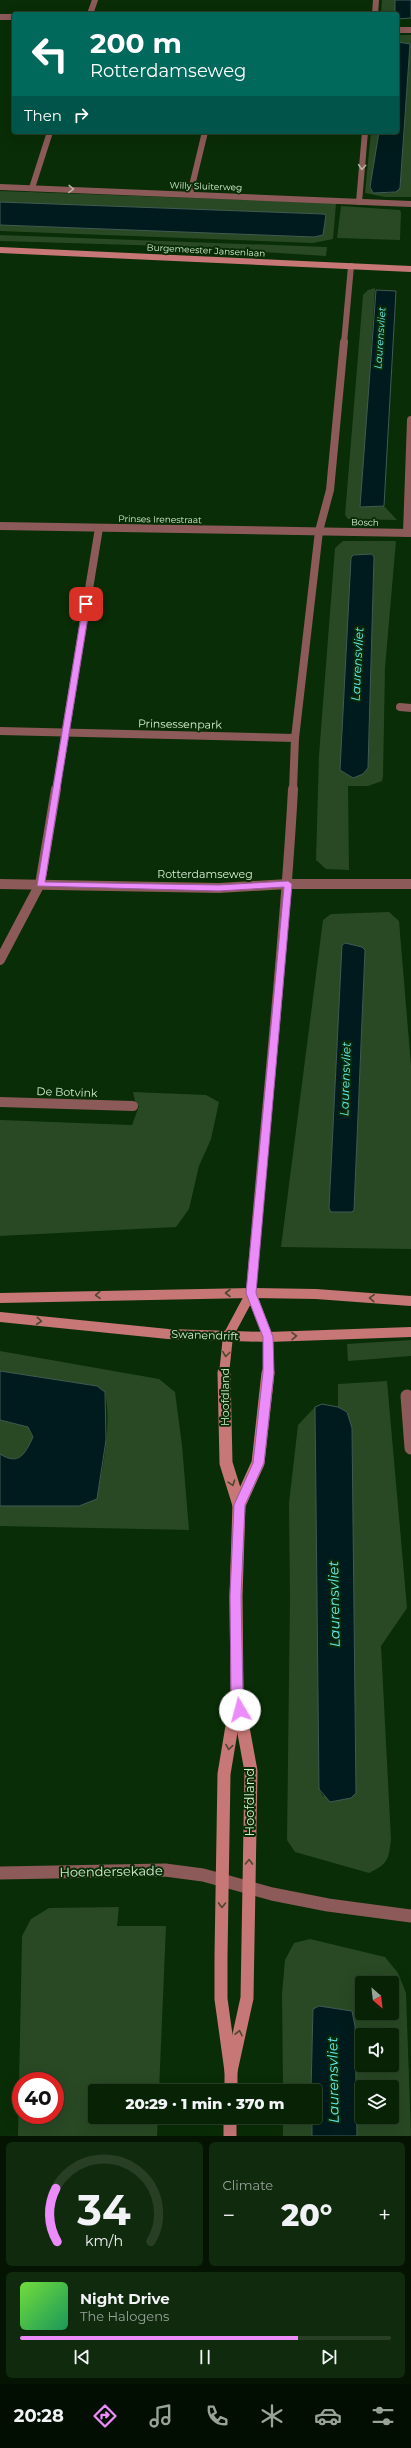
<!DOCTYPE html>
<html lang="en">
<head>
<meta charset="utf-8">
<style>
	:root { --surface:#072204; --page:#102a0e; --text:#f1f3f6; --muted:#98a49a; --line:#283f26; --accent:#ec8cfb }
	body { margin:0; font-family:Montserrat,sans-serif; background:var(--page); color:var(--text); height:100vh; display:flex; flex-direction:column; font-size:15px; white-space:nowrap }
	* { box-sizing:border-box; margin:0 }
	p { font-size:13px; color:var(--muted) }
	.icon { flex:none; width:22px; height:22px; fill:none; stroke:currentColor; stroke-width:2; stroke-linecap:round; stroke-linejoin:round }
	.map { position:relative; height:2136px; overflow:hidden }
	.drawer { display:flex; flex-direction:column; gap:6px; padding:6px; background:#041302; flex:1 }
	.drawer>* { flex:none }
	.guide { position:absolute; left:12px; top:12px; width:387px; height:122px; border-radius:4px; box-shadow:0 4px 16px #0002,0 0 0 1px var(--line); background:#00695c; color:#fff; overflow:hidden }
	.needle { width:26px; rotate:152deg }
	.tools { position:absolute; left:355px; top:1976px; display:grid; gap:8px }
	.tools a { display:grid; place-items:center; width:44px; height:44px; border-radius:4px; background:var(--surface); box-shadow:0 4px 16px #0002,0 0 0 1px var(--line); font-size:20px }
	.speed { position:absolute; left:12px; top:2072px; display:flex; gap:8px; font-size:20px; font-weight:700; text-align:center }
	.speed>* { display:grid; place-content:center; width:52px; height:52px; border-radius:50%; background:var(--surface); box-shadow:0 4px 16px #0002,0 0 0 1px var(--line); line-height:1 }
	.speed .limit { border:6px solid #d22; background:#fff; color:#111 }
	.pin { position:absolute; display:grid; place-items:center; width:34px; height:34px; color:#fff; margin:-17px; border-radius:8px; box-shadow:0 2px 6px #0006 }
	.me { position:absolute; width:44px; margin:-22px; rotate:352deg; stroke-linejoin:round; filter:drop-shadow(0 0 3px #0008) }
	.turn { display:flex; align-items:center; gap:14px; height:84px; padding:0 12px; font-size:18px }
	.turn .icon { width:52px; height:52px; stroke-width:2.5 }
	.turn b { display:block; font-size:28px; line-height:34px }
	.then { display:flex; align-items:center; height:38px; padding:0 12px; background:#0003; gap:8px; font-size:15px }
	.big { font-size:30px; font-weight:800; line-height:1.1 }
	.drawer .widget { flex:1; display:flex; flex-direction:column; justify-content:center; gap:6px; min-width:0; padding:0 14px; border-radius:6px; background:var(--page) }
	.drawer .dial { align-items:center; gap:0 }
	.dial svg { height:104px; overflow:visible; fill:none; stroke:var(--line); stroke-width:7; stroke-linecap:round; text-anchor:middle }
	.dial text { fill:var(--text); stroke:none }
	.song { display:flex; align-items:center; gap:12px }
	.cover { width:48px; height:48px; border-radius:6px; background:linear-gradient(135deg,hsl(100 70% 55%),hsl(150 70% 35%)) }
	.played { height:4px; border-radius:2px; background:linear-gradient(90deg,var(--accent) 75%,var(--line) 75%) }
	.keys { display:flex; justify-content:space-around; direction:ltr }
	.heat { display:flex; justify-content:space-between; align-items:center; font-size:22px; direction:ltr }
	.drawer .tiles { flex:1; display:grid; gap:6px; grid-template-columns:1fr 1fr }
	.widget:last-child { grid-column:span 2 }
	.trip { position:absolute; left:88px; top:2084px; width:234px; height:40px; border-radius:4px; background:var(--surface); box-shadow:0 4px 16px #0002,0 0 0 1px var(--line); font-weight:800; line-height:40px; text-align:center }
	.menu { display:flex; height:64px; justify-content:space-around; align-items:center; background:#030e02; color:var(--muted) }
	.menu .icon { width:28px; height:28px }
	.menu .current { color:var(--accent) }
	.menu b { font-size:18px; color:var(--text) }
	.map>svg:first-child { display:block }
</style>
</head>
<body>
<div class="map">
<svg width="411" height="2136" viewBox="0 0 411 2136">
	<rect width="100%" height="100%" fill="#092d06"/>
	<!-- green -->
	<g fill="#284924" fill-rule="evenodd">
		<path d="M 382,0 L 395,0 L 395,14 L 381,14 Z"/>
		<path d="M 397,35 L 411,35 L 411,197 L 385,197 L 365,193 L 371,132 L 379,132 L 370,187 C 381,193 390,197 400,188 L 410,44 L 397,42 Z"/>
		<path d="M 0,191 L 336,203 L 333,239 L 313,243 L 0,231 L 0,225 L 314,237 L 323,214 L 0,202 Z"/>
		<path d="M 341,206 L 400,210 L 401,213 L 400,240 L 337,238 Z"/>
		<path d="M 0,235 L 327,247 L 326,256 L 167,246 L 0,241 Z"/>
		<path d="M 375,288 L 361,507 L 384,506 L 397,520 L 348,519 L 345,515 L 363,295 L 368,290 Z"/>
		<path d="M 343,541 L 396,541 L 385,668 L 383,776 L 382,781 L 368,786 L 348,786 L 349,870 L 326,869 L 316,860 L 319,755 L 335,548 ZM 372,554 L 374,557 L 368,768 L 355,776 L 349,774 Z"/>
		<path d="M 389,912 L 399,921 L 411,1066 L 411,1249 L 281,1247 L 323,920 L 331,914 ZM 345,943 L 365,950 L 354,1210 L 352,1212 L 332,1212 L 329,1208 L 342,945 Z"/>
		<path d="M 133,1092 L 206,1095 L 219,1102 L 211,1139 L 199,1166 L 189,1209 L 176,1227 L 0,1236 L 0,1120 L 132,1125 L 139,1106 L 136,1105 Z"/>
		<path d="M 411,1340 L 411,1356 L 348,1361 L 347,1344 Z"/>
		<path d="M 0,1351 L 159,1379 L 175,1392 L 182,1445 L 189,1530 L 0,1526 L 0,1506 L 79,1506 L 97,1499 C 103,1464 112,1427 105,1392 L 97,1386 L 0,1371 Z"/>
		<path d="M 387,1381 L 407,1608 L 381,1646 L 391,1839 C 389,1859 388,1864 369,1873 L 295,1852 L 287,1840 L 290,1598 L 289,1503 L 298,1425 L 315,1407 L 319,1789 L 323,1796 L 351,1798 L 356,1793 L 352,1428 L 347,1412 L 338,1407 L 338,1384 Z"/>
		<path d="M 0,1420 L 28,1427 L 33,1438 C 24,1454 19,1466 0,1454 Z"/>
		<path d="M 119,1907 L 117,1926 L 166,1926 L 159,2091 L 95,2091 L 95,2117 L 158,2117 L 157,2136 L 18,2136 L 22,1936 L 31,1919 L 49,1908 ZM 21,2081 L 55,2081 L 55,2115 L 21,2115 Z"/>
		<path d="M 310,1939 L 385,1957 L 398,1973 L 406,1993 L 411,2136 L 357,2136 L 355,2026 L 313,2009 L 311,2091 L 283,2091 L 282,1994 L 285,1960 L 294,1943 ZM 362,1983 L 392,1983 L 392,2013 L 362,2013 ZM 362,2035 L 392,2035 L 392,2065 L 362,2065 ZM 362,2087 L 392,2087 L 392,2117 L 362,2117 Z"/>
		<rect x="283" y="2117" width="29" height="19"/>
	</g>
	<!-- water -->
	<g fill="#001b1d" stroke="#405b53">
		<path d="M 395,0 L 411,0 L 411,18 L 397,19 L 397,14 L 395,14 Z"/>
		<path d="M 397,42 L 410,44 L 400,188 L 396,192 L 373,193 L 370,187 L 379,132 L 397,132 Z"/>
		<path d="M 0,202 L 323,214 L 326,215 L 323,235 L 314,237 L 0,225 Z"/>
		<path d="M 376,290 L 396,291 L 384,506 L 360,507 Z"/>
		<path d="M 372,554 L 374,557 L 368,768 L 363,774 L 353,778 L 340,770 L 351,558 L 353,555 Z"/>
		<path d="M 345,943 L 362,947 L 365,950 L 354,1210 L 352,1212 L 331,1212 L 329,1208 L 342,945 Z"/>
		<path d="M 0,1371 L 97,1386 L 105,1392 L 106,1440 L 97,1499 L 79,1506 L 0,1506 L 0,1454 C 19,1466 25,1454 33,1437 L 28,1427 L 0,1420 Z"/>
		<path d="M 322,1404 L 338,1407 L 347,1412 L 352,1428 L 356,1793 L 351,1798 L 330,1802 L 319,1789 L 315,1407 Z"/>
		<path d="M 319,2006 L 352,2011 L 355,2026 L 357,2136 L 312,2136 L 312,2117 L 315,2117 L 315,2091 L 311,2091 L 313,2009 Z"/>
	</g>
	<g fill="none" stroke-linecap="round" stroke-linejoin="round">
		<!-- street-far3 -->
		<g stroke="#8c5a58" stroke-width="6">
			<path d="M 90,14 L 95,0"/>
			<path d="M 375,14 L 376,0"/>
			<path d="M 0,17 L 14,17"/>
			<path d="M 397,30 L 411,30"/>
			<path d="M 0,187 L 411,204"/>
			<path d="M 32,188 L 50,132"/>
			<path d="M 190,194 L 205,132"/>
			<path d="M 359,202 L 365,132"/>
			<path d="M 344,343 L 351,266"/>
		</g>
		<!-- street-far2 -->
		<g stroke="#8c5a58" stroke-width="8">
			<path d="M 0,526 L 411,533"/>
			<path d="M 407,533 L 411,420"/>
			<path d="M 400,707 L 411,708"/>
			<path d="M 0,731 L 295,738"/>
			<path d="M 56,790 L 99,528"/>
			<path d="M 293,790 L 295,738 L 319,531 L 330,490 L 344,342"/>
		</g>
		<!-- street-far1 -->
		<g stroke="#8c5a58" stroke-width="10">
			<path d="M 0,884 L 219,888 L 288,884 L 411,884"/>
			<path d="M 0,960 L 40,884 L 56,789"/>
			<path d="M 0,1102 L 133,1106"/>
			<path d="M 251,1293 C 264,1125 284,957 293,789"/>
		</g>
		<!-- street -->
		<g stroke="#8c5a58" stroke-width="13">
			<path d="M 407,1396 L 411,1448"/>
			<path d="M 0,1873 L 165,1870 L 203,1875 L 272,1894 L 328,1905 L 411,1916"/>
		</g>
		<!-- secondary-far2 -->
		<path stroke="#c77775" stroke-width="6" d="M 0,250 L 411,269"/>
		<!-- secondary-far1 -->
		<g stroke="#c77775" stroke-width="10">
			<path d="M 251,1293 L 268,1337 L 268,1374"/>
			<path d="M 0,1298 L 251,1293 L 316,1294 L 411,1301"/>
			<path d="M 0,1317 L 168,1334 L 268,1337 L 411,1332"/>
			<path d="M 224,1374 L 228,1336 L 251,1293"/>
		</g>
		<!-- secondary -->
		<g stroke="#c77775" stroke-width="13">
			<path d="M 224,1373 L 226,1463 L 239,1505 L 236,1596 L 237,1695 L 251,1771 L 247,1998 L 231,2071"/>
			<path d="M 239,1505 L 258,1463 L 268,1373"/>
			<path d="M 231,2091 L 231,2071 L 221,1999 L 221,1956 L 224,1774 L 236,1702"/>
			<path d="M 230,2117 L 230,2136"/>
		</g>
	</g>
	<!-- one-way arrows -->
	<defs><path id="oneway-chevron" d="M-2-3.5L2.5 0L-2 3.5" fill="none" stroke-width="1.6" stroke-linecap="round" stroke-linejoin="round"/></defs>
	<g stroke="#b8b3a1">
		<use href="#oneway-chevron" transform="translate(362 167) rotate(95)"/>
		<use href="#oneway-chevron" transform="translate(71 189) rotate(2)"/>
	</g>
	<g stroke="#4c472d">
		<use href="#oneway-chevron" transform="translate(228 1293) rotate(180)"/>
		<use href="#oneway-chevron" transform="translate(98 1295) rotate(179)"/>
		<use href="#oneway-chevron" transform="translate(372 1298) rotate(-176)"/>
		<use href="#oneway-chevron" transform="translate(39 1321) rotate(6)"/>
		<use href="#oneway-chevron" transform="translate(294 1336) rotate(-1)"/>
		<use href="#oneway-chevron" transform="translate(226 1354) rotate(97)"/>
		<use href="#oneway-chevron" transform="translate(232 1483) rotate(72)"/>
		<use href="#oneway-chevron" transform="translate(229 1747) rotate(99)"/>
		<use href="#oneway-chevron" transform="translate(249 1862) rotate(-89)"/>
		<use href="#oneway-chevron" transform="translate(222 1905) rotate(91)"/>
		<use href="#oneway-chevron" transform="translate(239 2033) rotate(-78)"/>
	</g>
	<!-- route -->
	<path fill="#ec8cfb" stroke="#995ba3" d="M 86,602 L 90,604 L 45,882 L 219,885 L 288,881 L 292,884 L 256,1293 L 273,1337 L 274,1372 L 264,1463 L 245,1505 L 241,1596 L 243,1694 L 245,1710 L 240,1715 L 234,1710 L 231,1694 L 230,1596 L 234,1505 L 253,1463 L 263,1372 L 263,1337 L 246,1293 L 284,887 L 219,891 L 37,886 L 83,604 Z"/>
	<g text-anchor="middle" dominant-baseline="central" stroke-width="4" stroke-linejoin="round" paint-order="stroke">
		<!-- far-street labels -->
		<g font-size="9" fill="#d5efd2" stroke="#092d06">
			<text transform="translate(206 186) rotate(2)">Willy Sluiterweg</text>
			<text transform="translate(206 250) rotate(3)">Burgemeester Jansenlaan</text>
			<text transform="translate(160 519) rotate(1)">Prinses Irenestraat</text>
			<text transform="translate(365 522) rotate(1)">Bosch</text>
		</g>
		<!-- far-water labels -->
		<g font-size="10" font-style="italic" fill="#63ecf6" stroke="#092d06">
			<text transform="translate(380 338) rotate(-86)">Laurensvliet</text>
		</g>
		<!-- street labels -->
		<g font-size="11" fill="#d5efd2" stroke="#092d06">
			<text transform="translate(180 724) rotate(1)">Prinsessenpark</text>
			<text x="205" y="874">Rotterdamseweg</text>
			<text transform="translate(67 1092) rotate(2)">De Botvink</text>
			<text transform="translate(205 1335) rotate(2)">Swanendrift</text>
			<text transform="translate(225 1397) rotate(-90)">Hoofdland</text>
		</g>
		<!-- water labels -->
		<g font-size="12" font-style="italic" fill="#63ecf6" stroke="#092d06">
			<text transform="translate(357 664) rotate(-87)">Laurensvliet</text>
			<text transform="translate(345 1079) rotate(-88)">Laurensvliet</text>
		</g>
		<!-- near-street labels -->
		<g font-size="13" fill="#d5efd2" stroke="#092d06">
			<text transform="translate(249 1802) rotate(-90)">Hoofdland</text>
			<text transform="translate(111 1871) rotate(-1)">Hoendersekade</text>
		</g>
		<!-- near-water labels -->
		<g font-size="14" font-style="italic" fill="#63ecf6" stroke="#092d06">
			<text transform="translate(334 1604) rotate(-91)">Laurensvliet</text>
			<text transform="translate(333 2080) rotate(-91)">Laurensvliet</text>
		</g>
	</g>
</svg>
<div class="tools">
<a><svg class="needle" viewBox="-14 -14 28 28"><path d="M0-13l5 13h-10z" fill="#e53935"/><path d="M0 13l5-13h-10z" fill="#98a49a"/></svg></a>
<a><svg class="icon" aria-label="sound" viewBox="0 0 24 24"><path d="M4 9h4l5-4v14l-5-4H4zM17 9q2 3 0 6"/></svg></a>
<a><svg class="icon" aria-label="layers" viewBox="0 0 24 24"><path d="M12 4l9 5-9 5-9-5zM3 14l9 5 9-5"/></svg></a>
</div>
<div class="speed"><div class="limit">40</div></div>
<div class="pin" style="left:86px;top:604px;background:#d93025"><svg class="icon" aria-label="arrive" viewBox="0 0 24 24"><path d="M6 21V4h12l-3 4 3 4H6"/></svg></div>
<svg class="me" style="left:240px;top:1710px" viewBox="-20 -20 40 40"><circle r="19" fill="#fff"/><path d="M0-13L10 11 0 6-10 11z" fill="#ec8cfb"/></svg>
<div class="trip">20:29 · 1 min · 370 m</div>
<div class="guide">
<div class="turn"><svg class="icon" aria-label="left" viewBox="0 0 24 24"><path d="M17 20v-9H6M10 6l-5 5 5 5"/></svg><div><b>200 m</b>Rotterdamseweg</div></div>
<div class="then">Then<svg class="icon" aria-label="right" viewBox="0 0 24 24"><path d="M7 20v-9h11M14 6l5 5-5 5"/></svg></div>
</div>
</div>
<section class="drawer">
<div class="tiles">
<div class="widget dial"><svg viewBox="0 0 100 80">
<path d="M14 69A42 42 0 1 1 86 69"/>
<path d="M14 69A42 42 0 0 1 13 28" stroke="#ec8cfb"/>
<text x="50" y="56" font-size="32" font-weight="700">34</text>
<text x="50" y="72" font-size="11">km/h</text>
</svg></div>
<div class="widget"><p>Climate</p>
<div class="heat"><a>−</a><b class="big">20°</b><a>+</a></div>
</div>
<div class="widget">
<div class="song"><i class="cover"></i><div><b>Night Drive</b><p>The Halogens</p></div></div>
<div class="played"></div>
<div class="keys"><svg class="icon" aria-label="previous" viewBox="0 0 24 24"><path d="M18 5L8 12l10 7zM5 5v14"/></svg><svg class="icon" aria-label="pause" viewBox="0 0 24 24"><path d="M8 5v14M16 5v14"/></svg><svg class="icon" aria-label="next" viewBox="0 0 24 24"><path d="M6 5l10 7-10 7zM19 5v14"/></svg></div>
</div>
</div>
</section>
<nav class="menu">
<b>20:28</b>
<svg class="icon current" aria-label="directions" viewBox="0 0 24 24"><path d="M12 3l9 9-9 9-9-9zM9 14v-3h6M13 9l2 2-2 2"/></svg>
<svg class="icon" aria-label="music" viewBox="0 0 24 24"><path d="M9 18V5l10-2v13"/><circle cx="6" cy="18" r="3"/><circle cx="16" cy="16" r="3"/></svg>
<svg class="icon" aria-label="phone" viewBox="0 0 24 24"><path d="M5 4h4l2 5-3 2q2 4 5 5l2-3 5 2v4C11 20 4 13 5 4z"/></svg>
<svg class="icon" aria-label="climate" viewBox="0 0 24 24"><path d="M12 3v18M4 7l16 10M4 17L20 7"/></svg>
<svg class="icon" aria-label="car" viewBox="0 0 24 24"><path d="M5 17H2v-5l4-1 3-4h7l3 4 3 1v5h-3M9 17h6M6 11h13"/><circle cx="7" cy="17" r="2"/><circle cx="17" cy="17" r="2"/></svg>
<svg class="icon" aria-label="filters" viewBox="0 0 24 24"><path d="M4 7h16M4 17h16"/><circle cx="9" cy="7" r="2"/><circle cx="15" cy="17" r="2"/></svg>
</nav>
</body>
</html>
